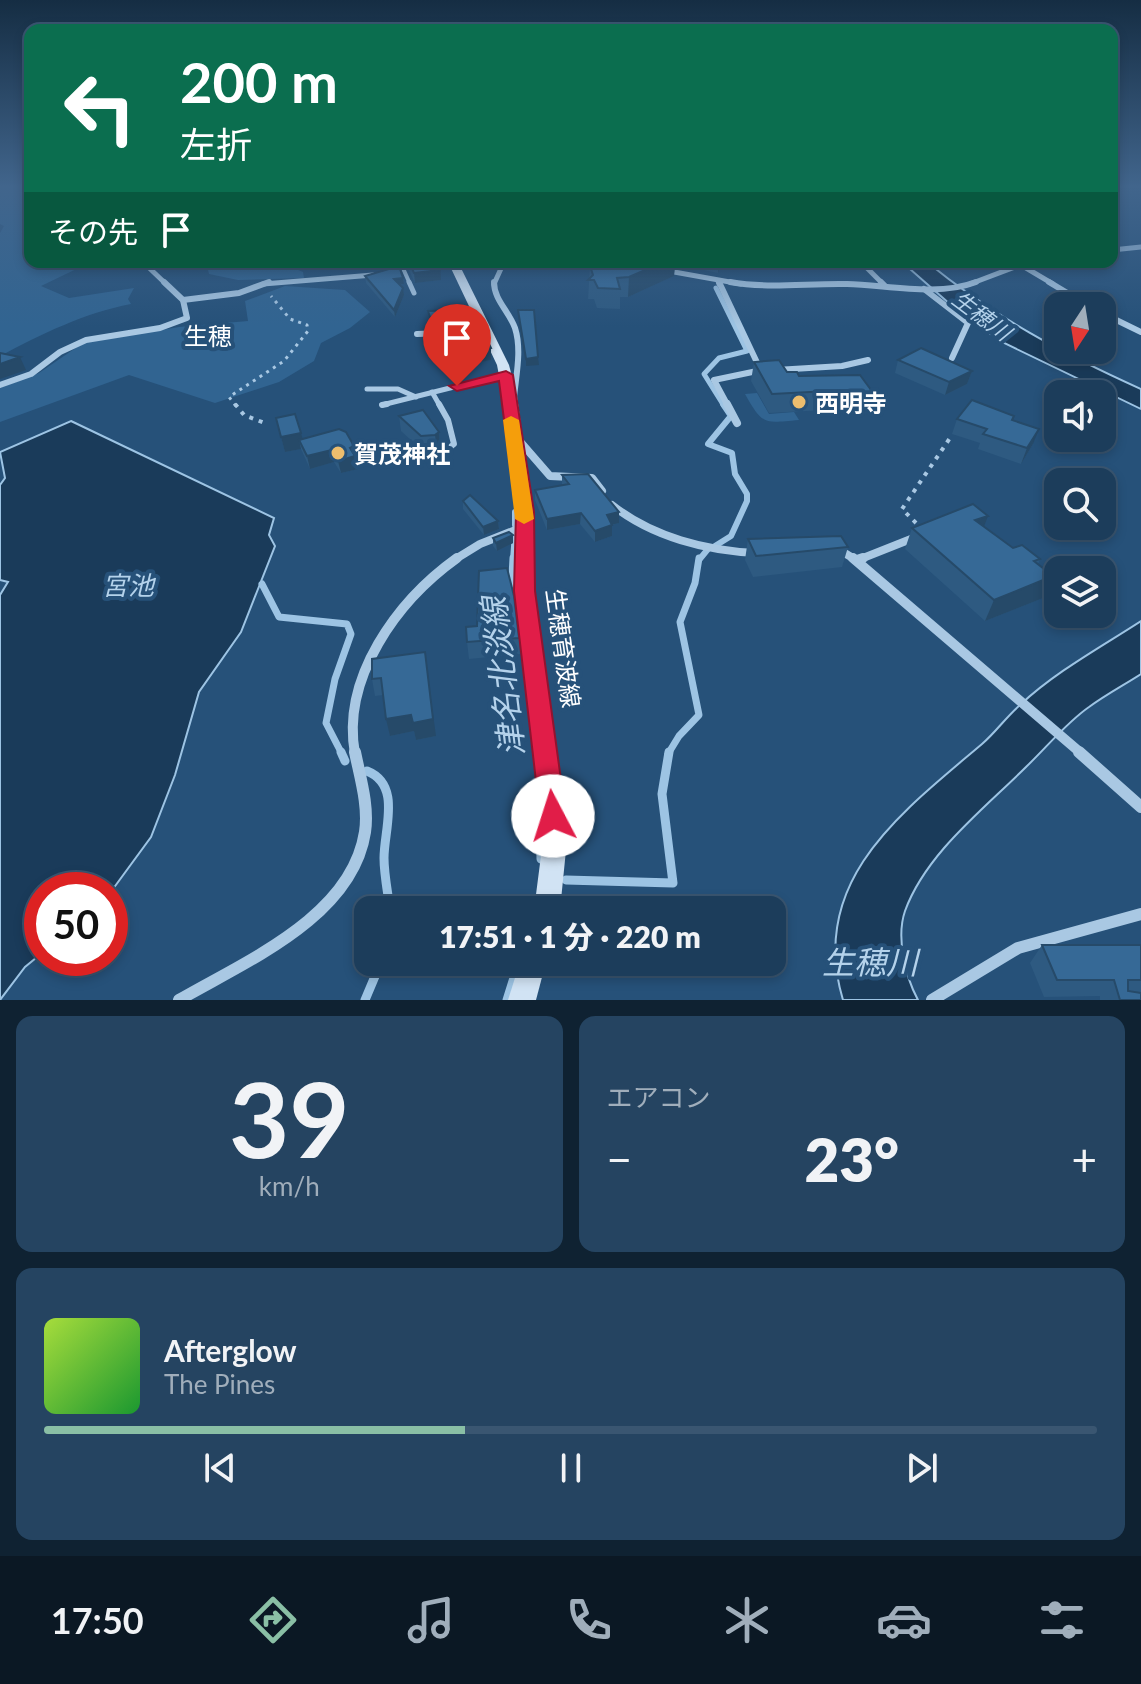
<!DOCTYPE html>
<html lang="ja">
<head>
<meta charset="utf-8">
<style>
	:root { --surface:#1c3d5b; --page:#254461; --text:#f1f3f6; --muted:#a0aebb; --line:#3a5671; --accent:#8abfa5 }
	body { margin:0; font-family:Lato,"Noto Sans JP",sans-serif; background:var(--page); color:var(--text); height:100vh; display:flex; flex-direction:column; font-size:30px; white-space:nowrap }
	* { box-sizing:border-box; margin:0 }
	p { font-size:26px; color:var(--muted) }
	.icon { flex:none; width:44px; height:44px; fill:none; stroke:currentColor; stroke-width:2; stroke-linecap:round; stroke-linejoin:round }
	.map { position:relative; height:1000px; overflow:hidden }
	.sheet { display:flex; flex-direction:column; gap:16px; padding:16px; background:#0f2232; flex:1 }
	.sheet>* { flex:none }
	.guide { position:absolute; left:24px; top:24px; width:1094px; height:244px; border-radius:16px; box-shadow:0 4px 12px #0003,0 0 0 2px var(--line); background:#0b6e4f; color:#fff; overflow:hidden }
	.needle { width:52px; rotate:192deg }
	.controls { position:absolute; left:1044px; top:292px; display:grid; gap:16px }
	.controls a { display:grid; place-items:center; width:72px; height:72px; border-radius:16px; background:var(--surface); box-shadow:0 4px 12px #0003,0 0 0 2px var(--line); font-size:40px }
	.speed { position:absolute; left:24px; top:872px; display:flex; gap:16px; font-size:40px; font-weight:700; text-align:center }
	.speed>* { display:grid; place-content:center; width:104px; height:104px; border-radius:50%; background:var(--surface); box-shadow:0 4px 12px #0003,0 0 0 2px var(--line); line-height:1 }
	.speed .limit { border:12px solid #d22; background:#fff; color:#111 }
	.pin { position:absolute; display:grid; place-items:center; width:68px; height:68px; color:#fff; margin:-82px -34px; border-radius:50% 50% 50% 0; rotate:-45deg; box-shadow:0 0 8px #0007 }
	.pin .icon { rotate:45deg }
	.me { position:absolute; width:88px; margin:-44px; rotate:355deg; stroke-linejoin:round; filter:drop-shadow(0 0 6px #0008) }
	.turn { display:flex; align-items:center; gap:28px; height:168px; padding:0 24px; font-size:36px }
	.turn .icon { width:104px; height:104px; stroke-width:2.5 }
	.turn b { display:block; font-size:56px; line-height:68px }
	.then { display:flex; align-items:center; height:76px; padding:0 24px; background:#0003; gap:16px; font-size:30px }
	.big { font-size:60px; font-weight:800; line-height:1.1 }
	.sheet .widget { flex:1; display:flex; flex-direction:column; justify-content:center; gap:12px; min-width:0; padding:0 28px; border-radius:16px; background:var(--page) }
	.sheet .dial { align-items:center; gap:0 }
	.dial b { font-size:104px; line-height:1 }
	.song { display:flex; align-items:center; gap:24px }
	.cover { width:96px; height:96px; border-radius:12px; background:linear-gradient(135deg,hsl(80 70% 55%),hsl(130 70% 35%)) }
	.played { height:8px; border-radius:4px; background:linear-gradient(90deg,var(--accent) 40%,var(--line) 40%) }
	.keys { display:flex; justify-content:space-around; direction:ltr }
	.heat { display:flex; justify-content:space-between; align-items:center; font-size:44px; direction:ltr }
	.sheet .tiles { flex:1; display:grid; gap:16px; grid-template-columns:1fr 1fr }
	.widget:last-child { grid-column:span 2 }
	.trip { position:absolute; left:354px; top:896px; width:432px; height:80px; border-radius:16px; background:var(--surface); box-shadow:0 4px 12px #0003,0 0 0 2px var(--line); font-weight:800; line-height:80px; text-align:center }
	.menu { display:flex; height:128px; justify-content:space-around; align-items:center; background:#0b1824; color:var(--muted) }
	.menu .icon { width:56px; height:56px }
	.menu .selected { color:var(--accent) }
	.menu b { font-size:36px; color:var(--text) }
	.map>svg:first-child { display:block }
</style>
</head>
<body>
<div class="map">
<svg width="1141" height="1000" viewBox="0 0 1141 1000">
	<rect width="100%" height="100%" fill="#265179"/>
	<!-- green -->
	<g fill="#316491">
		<path d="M 0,187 L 30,187 L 30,262 L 91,262 L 41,286 L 69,298 L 134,288 L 128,299 L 131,304 C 84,313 42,334 0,356 L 0,233 L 4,226 L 0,224 Z"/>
		<path d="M 206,262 L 243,269 L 258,265 L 251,262 L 293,262 L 287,265 L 303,272 L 304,278 L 238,280 L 209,274 Z"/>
		<path d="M 285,286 L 345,290 L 370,312 L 350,328 L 321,343 L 314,361 L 279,382 L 215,403 L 129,375 L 0,422 L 0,388 L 39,373 L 83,343 L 179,327 L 248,321 L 245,301 Z"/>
		<path d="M 757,393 L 769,414 L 794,412 L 799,420 C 764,423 763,426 745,394 Z"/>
	</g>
	<!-- water -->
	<g fill="#1a3b5a" stroke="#9dc4e4" stroke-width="2">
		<path d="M 902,262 L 927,262 C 993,316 1063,354 1141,389 L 1141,409 L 1002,342 L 959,312 Z"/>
		<path d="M 71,421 L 274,518 L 269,535 L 275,546 L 241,632 L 199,692 L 175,775 L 151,837 L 110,893 L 42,890 L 42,953 L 25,967 L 0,1000 L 0,595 L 8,582 L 0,580 L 0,485 L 5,478 L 0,452 Z"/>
		<path d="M 1141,621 L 1141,674 C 1124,685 1105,695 1089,707 C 1066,723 1047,747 1027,766 C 985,808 926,853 905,911 C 896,937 905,976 918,1000 L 843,1000 C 807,881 902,812 982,744 C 996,732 1006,717 1020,705 C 1055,672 1101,647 1141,621 Z"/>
	</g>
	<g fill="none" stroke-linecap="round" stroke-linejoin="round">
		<!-- stream-far3 -->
		<path stroke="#9dc4e4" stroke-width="5" d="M 716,288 L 747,351 L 719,358 L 704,374 L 724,406"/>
		<!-- stream-far2 -->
		<g stroke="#9dc4e4" stroke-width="6">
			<path d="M 515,512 L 515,525"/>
			<path d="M 715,546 L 731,536 L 747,501 L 747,494 L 735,474 L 732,453 L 708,444 L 731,416 L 723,404"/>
			<path d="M 513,560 L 515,533"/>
			<path d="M 699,560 L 708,549"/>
		</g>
		<!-- stream-far1 -->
		<g stroke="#9dc4e4" stroke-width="7">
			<path d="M 513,558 L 512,576 L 521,632"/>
			<path d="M 262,584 L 279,617 L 347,624 L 351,634 L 335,679 L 326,723 L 342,754"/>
			<path d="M 668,754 L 679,736 L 699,715 L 680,622 L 695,583 L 699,558"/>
		</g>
		<!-- stream -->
		<g stroke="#9dc4e4" stroke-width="9">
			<path d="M 341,752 L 345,761"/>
			<path d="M 367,771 C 402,785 384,829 384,858 C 384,875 388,893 390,910"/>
			<path d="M 540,810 L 541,859"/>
			<path d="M 566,880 L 673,883 L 662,794 L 669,752"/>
			<path d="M 365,1000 L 381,962"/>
			<path d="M 507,1000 L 519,962"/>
		</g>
		<!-- path-far1 -->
		<path stroke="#a9c8e3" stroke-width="3" stroke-dasharray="3 5" stroke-linecap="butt" d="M 236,406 L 229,397 L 284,361 L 308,331 L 307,325 L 290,319 L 271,296"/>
		<!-- path -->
		<g stroke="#a9c8e3" stroke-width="4" stroke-dasharray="4 6" stroke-linecap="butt">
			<path d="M 235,404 L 244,415 L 267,424"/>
			<path d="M 916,523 L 902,509 L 950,438"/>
		</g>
		<!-- lane-far2 -->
		<path stroke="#a9c8e3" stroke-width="4" d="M 402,266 L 410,284"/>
		<!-- lane-far1 -->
		<g stroke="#a9c8e3" stroke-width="5">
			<path d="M 409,282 L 414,293"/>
			<path d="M 367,389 L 398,389 L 416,397"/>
			<path d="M 432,392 L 440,406"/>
			<path d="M 382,405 L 506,374"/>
		</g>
		<!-- lane -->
		<g stroke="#a9c8e3" stroke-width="6">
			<path d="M 382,405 L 387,404"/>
			<path d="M 414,450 L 420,457 L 439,456 L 454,444 L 448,420 L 439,404"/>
		</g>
		<!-- street-far4 -->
		<g stroke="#a9c8e3" stroke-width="5">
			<path d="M 1112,250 L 1141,247"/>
			<path d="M 143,262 L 166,284"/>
			<path d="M 861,262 L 883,284"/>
			<path d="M 1021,265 L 1053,284"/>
			<path d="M 663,270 L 741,284"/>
			<path d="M 390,271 L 406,262"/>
			<path d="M 718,281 L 719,284"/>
			<path d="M 263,284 L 373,275"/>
			<path d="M 494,284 L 504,262"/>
			<path d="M 843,284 L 848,284"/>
			<path d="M 970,284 L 1028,262"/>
		</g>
		<!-- street-far3 -->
		<g stroke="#a9c8e3" stroke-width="6">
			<path d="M 494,282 C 494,300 509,311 515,328 C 522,350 516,375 514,398"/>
			<path d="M 719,282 L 761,371"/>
			<path d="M 730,282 C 769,289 807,283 847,284 C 887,285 937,297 976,282"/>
			<path d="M 881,282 L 885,286"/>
			<path d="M 1049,282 L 1089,306"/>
			<path d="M 924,289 L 968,323 L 952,358"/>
			<path d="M 183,300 L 239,293 L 269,282"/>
			<path d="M 1102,313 L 1141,332"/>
			<path d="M 417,334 L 444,333"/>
			<path d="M 776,370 L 842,366 L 868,360"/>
			<path d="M 0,385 L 31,374 L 60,352 L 86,340 L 160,328 L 187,318 L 183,300 L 164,282"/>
			<path d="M 728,406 L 714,380 L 762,370"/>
		</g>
		<!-- street-far2 -->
		<g stroke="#a9c8e3" stroke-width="8">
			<path d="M 727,404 L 737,423"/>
			<path d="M 517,438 L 550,476 L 592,478 L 602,491"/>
			<path d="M 612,505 C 652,537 707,551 757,553"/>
			<path d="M 838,549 L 856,560"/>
			<path d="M 454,560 L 480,544 L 523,527"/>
			<path d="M 858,560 L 916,537"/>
		</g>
		<!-- street-far1 -->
		<g stroke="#a9c8e3" stroke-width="10">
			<path d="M 853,558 L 1082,754"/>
			<path d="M 857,560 L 863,558"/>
			<path d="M 355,754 C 341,678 397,601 457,558"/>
		</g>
		<!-- street -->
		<g stroke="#a9c8e3" stroke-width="12">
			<path d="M 1079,752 L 1141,807"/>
			<path d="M 179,1000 C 246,961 352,917 365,832 C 369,806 360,777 355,752"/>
			<path d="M 932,1000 L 1018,948 L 1141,914"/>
		</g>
		<!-- secondary -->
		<g fill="#d1e3f4" fill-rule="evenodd">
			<path d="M 448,262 L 458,262 L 509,365 L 517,396 L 533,512 L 534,591 L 567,840 L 560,910 L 534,910 L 543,840 L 516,591 L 517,512 L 503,396 L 497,365 Z"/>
			<path d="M 520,962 L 546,962 L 536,1000 L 508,1000 Z"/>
		</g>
	</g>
	<!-- wall -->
	<g fill="#2e5a81">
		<path d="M 408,262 L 426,262 L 441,280 L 415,283 L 409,270 Z"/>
		<path d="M 626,262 L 723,262 L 718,273 L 675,264 L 674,276 L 628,297 L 620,297 L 620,309 L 597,308 L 594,299 L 588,299 L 590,266 L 613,267 Z"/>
		<path d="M 365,276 L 403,278 L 404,284 L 400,285 L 404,295 L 395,317 L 366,283 Z"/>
		<path d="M 434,326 L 491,360 L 445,369 L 435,338 Z"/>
		<path d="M 898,360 L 972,371 L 967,384 L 945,395 L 895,373 Z"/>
		<path d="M 754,362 L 799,376 L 874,394 L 869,413 L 847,414 L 844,409 L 769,413 L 751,381 Z"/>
		<path d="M 399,416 L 439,432 L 440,447 L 437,450 L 423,451 L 401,431 Z"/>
		<path d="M 276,418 L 302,439 L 354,446 L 358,469 L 341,473 L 334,462 L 310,469 L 301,449 L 285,452 Z"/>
		<path d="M 957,419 L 1013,421 L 1033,444 L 1021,464 L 978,449 L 980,443 L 952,434 Z"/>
		<path d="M 562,475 L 619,512 L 619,523 L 612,525 L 612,536 L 595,542 L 580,524 L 547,530 L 535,500 L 535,490 L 562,485 Z"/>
		<path d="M 463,501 L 498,521 L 499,529 L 484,535 L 463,509 Z"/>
		<path d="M 984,527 L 1013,548 L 1040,559 L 1038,564 L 1053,576 L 1043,598 L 985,621 L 905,549 L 912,528 Z"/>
		<path d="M 493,538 L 513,543 L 497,551 L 493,546 Z"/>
		<path d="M 748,539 L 848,547 L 842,567 L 753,577 L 745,560 Z"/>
		<path d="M 519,638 L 520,654 L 469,659 L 467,642 Z"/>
		<path d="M 372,659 L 436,736 L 416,740 L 414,731 L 390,736 L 383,695 L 375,696 L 372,679 Z"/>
		<path d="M 1042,945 L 1141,945 L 1141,1000 L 1100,1000 L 1100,996 L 1044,997 L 1030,963 Z"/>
	</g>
	<!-- shaded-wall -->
	<g fill="#264a69">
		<path d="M 664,262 L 675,262 L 674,276 L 628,297 L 629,277 Z"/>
		<path d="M 719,262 L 723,262 L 718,273 Z"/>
		<path d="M 440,263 L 441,280 L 415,283 L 414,273 Z"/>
		<path d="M 403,278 L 404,284 L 395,285 L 394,279 Z"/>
		<path d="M 403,288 L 404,295 L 395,317 L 394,310 Z"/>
		<path d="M 456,310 L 456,324 L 431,326 L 431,320 Z"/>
		<path d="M 491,348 L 491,360 L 445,369 L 444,357 Z"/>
		<path d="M 20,357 L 26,370 L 0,379 L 0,364 Z"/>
		<path d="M 538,357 L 539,365 L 526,366 L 526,359 Z"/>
		<path d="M 972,371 L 967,384 L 945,395 L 949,382 Z"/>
		<path d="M 1039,429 L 1033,444 L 1021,464 L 1027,448 Z"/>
		<path d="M 439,432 L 440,447 L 437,450 L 435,435 Z"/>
		<path d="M 301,433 L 305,448 L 299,440 L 301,449 L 285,452 L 281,437 Z"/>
		<path d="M 354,446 L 358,469 L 341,473 L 338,461 L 350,448 Z"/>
		<path d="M 332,450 L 334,462 L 310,469 L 307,456 Z"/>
		<path d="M 619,512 L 619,523 L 607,526 L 607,515 Z"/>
		<path d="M 581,513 L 580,524 L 547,530 L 547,519 Z"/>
		<path d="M 988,516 L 980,537 L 975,520 Z"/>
		<path d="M 498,521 L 499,529 L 484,535 L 483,527 Z"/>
		<path d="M 612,525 L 612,536 L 595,542 L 595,531 Z"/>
		<path d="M 513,535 L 513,543 L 497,551 L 496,543 Z"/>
		<path d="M 1053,576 L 1043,598 L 985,621 L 994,600 Z"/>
		<path d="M 427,669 L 436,736 L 416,740 L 414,731 L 390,736 L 386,719 Z"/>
	</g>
	<!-- building -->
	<g fill="#366996" stroke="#264a69" stroke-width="2">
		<path d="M 409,262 L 440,263 L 440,270 L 414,273 Z"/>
		<path d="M 626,262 L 664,262 L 629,277 L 617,278 L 620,289 L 598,288 L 594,280 L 588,280 L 593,275 L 590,266 L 613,267 Z"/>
		<path d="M 399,266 L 403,278 L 394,279 L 403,288 L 394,310 L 365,276 Z"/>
		<path d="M 456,310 L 455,317 L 431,320 L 428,311 Z"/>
		<path d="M 518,310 L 534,310 L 538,357 L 526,359 Z"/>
		<path d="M 472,324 L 475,329 L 481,328 L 491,348 L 444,357 L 434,326 Z"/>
		<path d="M 921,348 L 972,371 L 949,382 L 898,360 Z"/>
		<path d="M 0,353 L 20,357 L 0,364 Z"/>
		<path d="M 779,360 L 787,372 L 797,372 L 799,376 L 860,375 L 874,394 L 851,395 L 848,390 L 772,394 L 754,362 Z"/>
		<path d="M 972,400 L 1014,416 L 1012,420 L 1039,429 L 1027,448 L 983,434 L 987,429 L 957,419 Z"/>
		<path d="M 423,410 L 439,432 L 435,435 L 421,436 L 399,416 Z"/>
		<path d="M 295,414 L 301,433 L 281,437 L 276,418 Z"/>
		<path d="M 339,429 L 346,432 L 354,446 L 350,448 L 355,456 L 338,461 L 332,450 L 307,456 L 299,440 Z"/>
		<path d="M 588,474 L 619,512 L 607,515 L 612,525 L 595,531 L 581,513 L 547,519 L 535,490 L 569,484 L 562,475 Z"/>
		<path d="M 470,495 L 498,521 L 483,527 L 463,501 Z"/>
		<path d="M 973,504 L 988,516 L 975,520 L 1013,548 L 1022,545 L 1040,559 L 1034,561 L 1053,576 L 994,600 L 912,528 Z"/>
		<path d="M 509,532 L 513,535 L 496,543 L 493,538 Z"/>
		<path d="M 841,536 L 848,547 L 756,556 L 748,539 Z"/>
		<path d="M 507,568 L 514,596 L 519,638 L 467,642 L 466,627 L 477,626 L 479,571 Z"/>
		<path d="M 425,652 L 433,719 L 413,723 L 411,715 L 386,719 L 381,678 L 372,679 L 372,659 Z"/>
		<path d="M 1042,945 L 1141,945 L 1141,980 L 1128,980 L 1128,991 L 1141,993 L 1141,1000 L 1120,1000 L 1114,980 L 1057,980 Z"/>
	</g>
	<!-- sky -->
	<linearGradient id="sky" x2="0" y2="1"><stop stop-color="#152d43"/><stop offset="0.57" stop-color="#41658c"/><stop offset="1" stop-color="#41658c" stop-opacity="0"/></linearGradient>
	<rect width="1141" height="327" fill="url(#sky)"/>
	<!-- route -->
	<path fill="#e11d48" stroke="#92132f" stroke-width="2" d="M 506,371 L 513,375 L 534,512 L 535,591 L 566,816 L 562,825 L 553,828 L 544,825 L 540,816 L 514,591 L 516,512 L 499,381 L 457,391 L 449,386 Z"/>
	<!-- slow -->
	<path fill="#f59e0b" d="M 511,416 L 519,420 L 534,519 L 524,524 L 515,519 L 503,420 Z"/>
	<!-- markers -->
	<g fill="#ecbd6e" stroke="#265179" stroke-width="3">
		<circle cx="799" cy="402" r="8"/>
		<circle cx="338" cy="453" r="8"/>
	</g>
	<g text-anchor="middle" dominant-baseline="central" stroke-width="8" stroke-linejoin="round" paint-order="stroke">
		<!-- far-water labels -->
		<g font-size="22" font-style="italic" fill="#b4d2eb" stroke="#265179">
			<text transform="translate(982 315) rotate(37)">生穂川</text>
		</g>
		<!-- far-quarter labels -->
		<g font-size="24" fill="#fff" stroke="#265179">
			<text x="208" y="335">生穂</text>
		</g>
		<!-- poi labels -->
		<g font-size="24" font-weight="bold" fill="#fff" stroke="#265179" text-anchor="start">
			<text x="815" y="402">西明寺</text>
			<text x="354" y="453">賀茂神社</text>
		</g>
		<!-- street labels -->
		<g font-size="24" fill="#fff" stroke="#265179">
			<text transform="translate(564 648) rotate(82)">生穂育波線</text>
		</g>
		<!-- water labels -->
		<g font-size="26" font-style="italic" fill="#b4d2eb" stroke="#265179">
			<text x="128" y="585">宮池</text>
		</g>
		<!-- near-water labels -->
		<g font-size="32" font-style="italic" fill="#b4d2eb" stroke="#265179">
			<text transform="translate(502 677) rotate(-97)">津名北淡線</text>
			<text x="870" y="961">生穂川</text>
		</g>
	</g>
</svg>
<div class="controls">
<a><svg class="needle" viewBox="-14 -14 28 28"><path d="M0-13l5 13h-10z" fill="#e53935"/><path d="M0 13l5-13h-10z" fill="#a0aebb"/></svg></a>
<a><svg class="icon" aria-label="sound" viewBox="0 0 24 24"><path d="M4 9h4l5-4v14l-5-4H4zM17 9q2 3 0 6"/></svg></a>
<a><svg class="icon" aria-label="search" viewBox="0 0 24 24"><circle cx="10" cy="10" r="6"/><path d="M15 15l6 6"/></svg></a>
<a><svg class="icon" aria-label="layers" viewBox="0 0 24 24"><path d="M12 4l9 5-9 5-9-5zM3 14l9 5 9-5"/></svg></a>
</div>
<div class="speed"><div class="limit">50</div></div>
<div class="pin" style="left:457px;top:386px;background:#d93025"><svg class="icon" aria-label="arrive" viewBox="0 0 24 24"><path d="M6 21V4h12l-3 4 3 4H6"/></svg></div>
<svg class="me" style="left:553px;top:816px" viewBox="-20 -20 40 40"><circle r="19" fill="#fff"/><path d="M0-13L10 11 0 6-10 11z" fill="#e11d48"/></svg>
<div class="trip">17:51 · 1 分 · 220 m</div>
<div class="guide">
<div class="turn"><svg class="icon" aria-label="left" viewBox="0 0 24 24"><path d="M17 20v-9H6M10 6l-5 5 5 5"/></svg><div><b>200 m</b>左折</div></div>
<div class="then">その先<svg class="icon" aria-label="arrive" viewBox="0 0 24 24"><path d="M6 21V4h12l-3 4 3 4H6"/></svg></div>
</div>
</div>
<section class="sheet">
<div class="tiles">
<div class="widget dial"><b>39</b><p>km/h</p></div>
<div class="widget"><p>エアコン</p>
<div class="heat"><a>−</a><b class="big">23°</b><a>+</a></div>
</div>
<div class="widget">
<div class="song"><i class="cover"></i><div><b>Afterglow</b><p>The Pines</p></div></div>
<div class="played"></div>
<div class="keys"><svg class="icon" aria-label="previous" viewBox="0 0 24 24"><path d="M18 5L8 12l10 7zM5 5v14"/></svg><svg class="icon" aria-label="pause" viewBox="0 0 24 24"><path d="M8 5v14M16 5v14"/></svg><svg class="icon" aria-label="next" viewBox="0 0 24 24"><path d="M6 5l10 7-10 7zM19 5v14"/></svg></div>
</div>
</div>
</section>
<nav class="menu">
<b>17:50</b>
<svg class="icon selected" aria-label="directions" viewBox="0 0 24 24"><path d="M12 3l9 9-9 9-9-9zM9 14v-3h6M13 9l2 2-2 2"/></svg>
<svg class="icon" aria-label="music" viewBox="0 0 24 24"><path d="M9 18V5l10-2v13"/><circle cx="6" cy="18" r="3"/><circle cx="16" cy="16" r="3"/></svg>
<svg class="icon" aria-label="phone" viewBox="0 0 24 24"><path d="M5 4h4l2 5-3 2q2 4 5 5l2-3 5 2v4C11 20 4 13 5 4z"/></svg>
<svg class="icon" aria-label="climate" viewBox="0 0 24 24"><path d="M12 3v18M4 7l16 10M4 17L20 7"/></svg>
<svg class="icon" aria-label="car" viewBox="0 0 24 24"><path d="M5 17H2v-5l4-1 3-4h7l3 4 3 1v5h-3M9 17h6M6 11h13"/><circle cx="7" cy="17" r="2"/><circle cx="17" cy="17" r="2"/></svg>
<svg class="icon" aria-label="filters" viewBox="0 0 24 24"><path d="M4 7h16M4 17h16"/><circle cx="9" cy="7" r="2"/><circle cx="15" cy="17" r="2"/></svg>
</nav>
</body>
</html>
